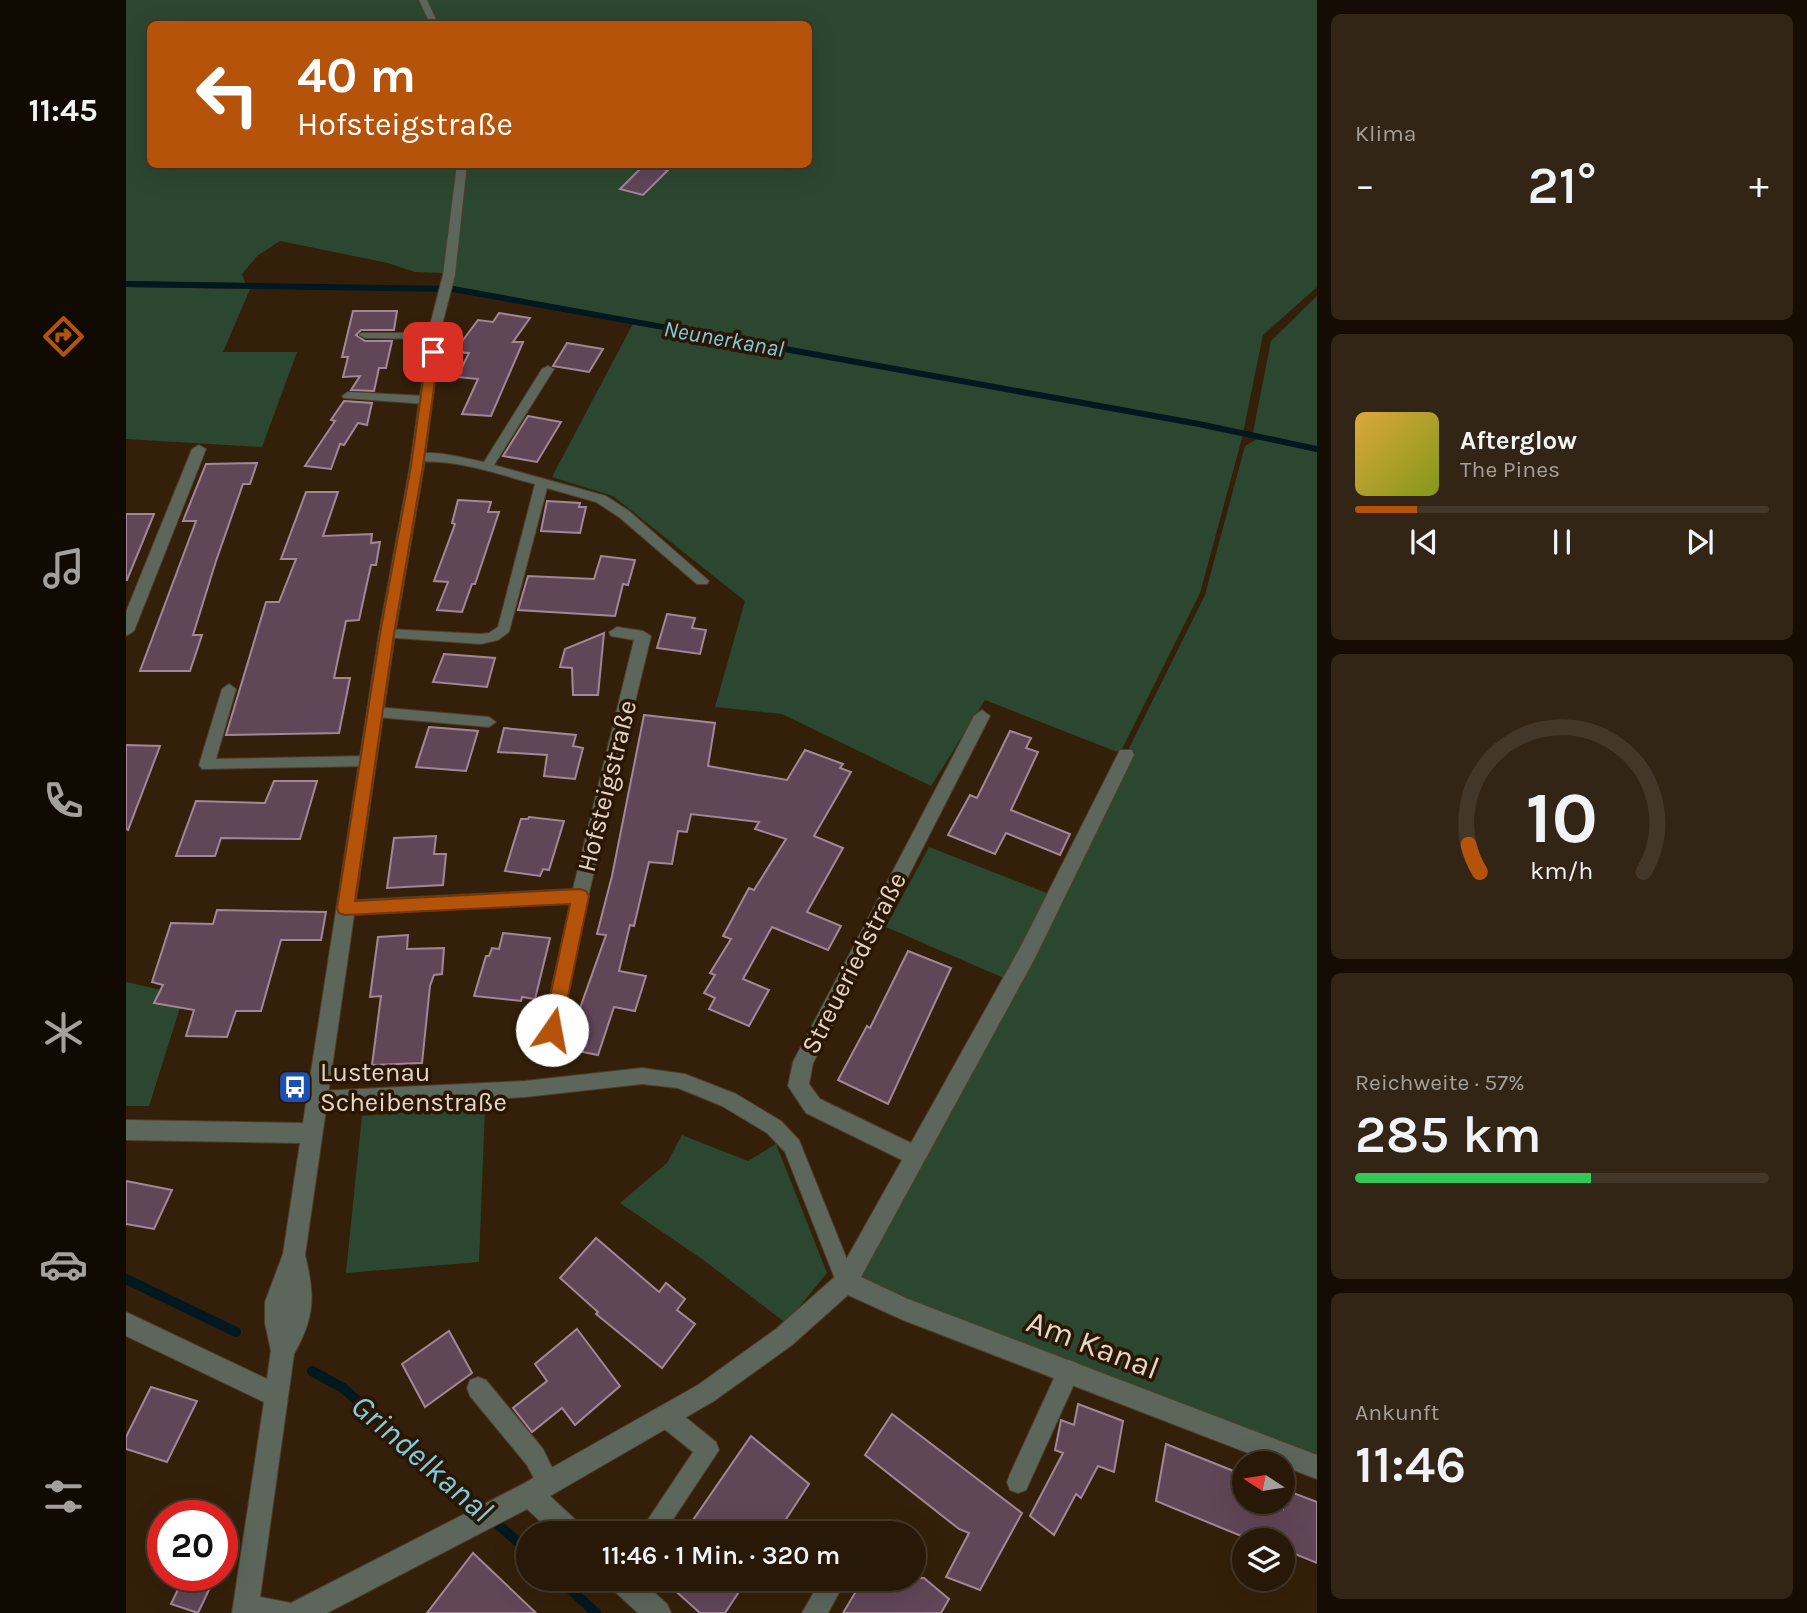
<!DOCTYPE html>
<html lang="de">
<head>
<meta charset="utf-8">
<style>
	:root { --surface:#271808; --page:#332516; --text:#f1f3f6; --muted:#a4a09c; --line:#433729; --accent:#b45309 }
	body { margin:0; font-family:Karla,sans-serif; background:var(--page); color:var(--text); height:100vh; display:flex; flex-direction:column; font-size:26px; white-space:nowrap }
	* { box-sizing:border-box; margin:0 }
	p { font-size:23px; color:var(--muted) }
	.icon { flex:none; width:38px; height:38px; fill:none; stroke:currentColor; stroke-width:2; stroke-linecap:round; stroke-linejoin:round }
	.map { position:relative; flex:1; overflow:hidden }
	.details { display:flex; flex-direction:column; gap:14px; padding:14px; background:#150d04; width:490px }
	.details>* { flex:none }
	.banner { position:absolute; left:21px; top:21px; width:665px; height:147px; border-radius:10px; box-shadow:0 7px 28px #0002,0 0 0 2px var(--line); background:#b45309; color:#fff; overflow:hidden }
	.needle { width:46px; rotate:282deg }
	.fabs { position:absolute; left:1106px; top:1451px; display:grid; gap:14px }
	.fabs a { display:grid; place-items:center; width:63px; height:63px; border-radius:50%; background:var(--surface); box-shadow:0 7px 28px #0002,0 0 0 2px var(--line); font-size:35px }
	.speed { position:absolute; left:21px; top:1500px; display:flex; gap:14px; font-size:35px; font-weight:700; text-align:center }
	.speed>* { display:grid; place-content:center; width:91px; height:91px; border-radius:50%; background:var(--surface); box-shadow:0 7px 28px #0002,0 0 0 2px var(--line); line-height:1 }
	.speed .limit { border:10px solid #d22; background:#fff; color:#111 }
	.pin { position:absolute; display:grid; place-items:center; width:60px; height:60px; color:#fff; margin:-30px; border-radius:14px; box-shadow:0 4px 10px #0006 }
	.me { position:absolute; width:77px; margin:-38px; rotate:12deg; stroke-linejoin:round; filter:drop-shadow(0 0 5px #0008) }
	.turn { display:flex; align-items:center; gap:24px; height:147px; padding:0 35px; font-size:32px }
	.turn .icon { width:91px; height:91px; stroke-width:2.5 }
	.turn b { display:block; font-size:49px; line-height:60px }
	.big { font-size:52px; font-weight:600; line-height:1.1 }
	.details .card { flex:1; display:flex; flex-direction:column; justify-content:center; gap:10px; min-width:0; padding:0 24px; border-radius:10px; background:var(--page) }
	.details .dial { align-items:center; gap:0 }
	.dial svg { height:182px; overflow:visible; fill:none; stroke:var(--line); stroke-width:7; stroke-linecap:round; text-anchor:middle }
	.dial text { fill:var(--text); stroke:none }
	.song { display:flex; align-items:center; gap:21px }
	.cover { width:84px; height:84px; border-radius:10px; background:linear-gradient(135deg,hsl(40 70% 55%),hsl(70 70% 35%)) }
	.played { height:7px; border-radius:4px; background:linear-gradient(90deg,var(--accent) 15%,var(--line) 15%) }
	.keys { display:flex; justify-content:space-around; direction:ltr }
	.heat { display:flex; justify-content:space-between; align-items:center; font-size:38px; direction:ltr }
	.charge { height:10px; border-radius:5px; background:linear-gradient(90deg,#34c759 57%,var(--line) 0) }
	.trip { position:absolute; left:390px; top:1521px; width:410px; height:70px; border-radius:35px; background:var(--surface); box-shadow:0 7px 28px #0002,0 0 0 2px var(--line); font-weight:600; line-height:70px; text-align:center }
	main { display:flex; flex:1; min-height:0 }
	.dock { display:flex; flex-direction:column; width:126px; justify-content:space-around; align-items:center; background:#100a03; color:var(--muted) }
	.dock .icon { width:49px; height:49px }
	.dock .active { color:var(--accent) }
	.dock b { font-size:32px; color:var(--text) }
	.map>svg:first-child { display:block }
</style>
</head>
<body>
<main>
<nav class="dock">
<b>11:45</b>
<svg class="icon active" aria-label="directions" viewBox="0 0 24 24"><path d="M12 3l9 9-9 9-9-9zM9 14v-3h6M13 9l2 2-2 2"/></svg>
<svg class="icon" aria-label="music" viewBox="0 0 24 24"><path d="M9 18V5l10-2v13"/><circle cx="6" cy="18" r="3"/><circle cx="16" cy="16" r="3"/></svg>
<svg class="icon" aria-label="phone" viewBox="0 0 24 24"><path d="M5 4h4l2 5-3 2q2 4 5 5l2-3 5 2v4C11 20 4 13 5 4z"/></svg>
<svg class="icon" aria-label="climate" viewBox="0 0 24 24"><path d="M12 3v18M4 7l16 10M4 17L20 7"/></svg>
<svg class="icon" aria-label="car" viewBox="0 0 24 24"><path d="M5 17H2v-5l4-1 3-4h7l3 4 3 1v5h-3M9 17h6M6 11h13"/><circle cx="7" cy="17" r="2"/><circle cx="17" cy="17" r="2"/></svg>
<svg class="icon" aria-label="filters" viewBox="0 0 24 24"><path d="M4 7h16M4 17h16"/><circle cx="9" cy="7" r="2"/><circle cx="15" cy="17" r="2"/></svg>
</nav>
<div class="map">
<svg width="1191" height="1613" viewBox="0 0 1191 1613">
	<rect width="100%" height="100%" fill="#34200a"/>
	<!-- green -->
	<g fill="#2c4730" fill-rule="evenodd">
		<path d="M 0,0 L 1191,0 L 1191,287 L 1137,335 L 1116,438 L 1074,593 L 994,753 L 859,700 L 805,786 L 656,714 L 589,707 L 619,601 L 487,496 L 426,477 L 509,320 L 315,289 L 316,273 L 289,272 L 262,263 L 154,241 L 131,256 L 116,274 L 119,283 L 0,281 ZM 24,24 L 682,24 L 682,164 L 24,164 Z"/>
		<path d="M 0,287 L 124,289 L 97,352 L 171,352 L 136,447 L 0,439 Z"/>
		<path d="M 1191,296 L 1191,449 L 1127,433 L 1145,341 Z"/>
		<path d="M 1131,439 L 1191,452 L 1191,1469 L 720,1282 L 902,952 L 1079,595 L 1119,446 Z"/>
		<path d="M 803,847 L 923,894 L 878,978 L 760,927 Z"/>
		<path d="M 0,982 L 58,995 L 23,1106 L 0,1106 Z"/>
		<path d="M 359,1106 L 353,1262 L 220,1273 L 236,1116 Z"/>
		<path d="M 556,1135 L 622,1161 L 650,1144 L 701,1273 L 660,1323 L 576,1259 L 494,1203 L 541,1163 Z"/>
	</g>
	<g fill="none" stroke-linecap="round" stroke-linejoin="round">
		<!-- stream-far1 -->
		<path stroke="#00181f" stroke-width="6" d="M 0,284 L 327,289 L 1073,424 L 1191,449"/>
		<!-- stream -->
		<g stroke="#00181f" stroke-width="10">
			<path d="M 0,1279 L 110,1332"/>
			<path d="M 186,1371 L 217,1388 L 402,1551"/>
			<path d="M 432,1578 L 470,1613"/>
		</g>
	</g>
	<!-- building -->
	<g fill="#614658" stroke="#a48699" stroke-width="2">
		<path d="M 518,165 L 542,170 L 517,195 L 494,189 Z"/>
		<path d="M 227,311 L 271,311 L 268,330 L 235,330 L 230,335 L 239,341 L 266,341 L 260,368 L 253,368 L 248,391 L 225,390 L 234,376 L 217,377 L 222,357 L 216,357 Z"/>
		<path d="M 373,313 L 404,318 L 387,342 L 397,342 L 365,416 L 336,414 L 352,379 L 331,377 L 343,353 L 328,352 L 352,320 L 367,322 Z"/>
		<path d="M 441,343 L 477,349 L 463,372 L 427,366 Z"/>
		<path d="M 218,401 L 246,403 L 241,425 L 232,423 L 218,445 L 214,444 L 205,469 L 179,466 L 209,421 L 205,420 Z"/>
		<path d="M 402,416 L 435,422 L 411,462 L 377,456 Z"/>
		<path d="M 131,463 L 124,484 L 117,484 L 90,561 L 67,635 L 76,635 L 64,671 L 14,671 L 70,521 L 57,521 L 80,464 Z"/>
		<path d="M 180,492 L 212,492 L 197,536 L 246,534 L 245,543 L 254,542 L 250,565 L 245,565 L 233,620 L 220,621 L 208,678 L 224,678 L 213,733 L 100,735 L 140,602 L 153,602 L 170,559 L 155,559 Z"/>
		<path d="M 332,500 L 365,502 L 362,512 L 373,512 L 349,584 L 346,584 L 336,612 L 311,610 L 322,582 L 308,581 L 329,524 L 326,523 Z"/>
		<path d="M 421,501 L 454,503 L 453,507 L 460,507 L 454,533 L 415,531 Z"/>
		<path d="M 0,514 L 28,514 L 1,580 L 0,580 Z"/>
		<path d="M 475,556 L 509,560 L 502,585 L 497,584 L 489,616 L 392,610 L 402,576 L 468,579 Z"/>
		<path d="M 541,614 L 569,618 L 566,628 L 580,630 L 574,654 L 531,648 Z"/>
		<path d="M 478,633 L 472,695 L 447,695 L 446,668 L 434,667 L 439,649 Z"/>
		<path d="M 318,654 L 369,658 L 361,687 L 307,682 Z"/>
		<path d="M 518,715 L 589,723 L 582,766 L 661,780 L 679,750 L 717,764 L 714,768 L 725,772 L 688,836 L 717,848 L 681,912 L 715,926 L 702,950 L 646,927 L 617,979 L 643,990 L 623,1026 L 583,1009 L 589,998 L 578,993 L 589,975 L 584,973 L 605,939 L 597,936 L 623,888 L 628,890 L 660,839 L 629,829 L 633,822 L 565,814 L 561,832 L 552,831 L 546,864 L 523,862 L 508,926 L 504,925 L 493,971 L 520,976 L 509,1011 L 488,1007 L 472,1055 L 447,1050 L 449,1041 L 443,1039 L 480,935 L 471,934 L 486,876 Z"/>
		<path d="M 303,727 L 352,731 L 340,771 L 290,767 Z"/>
		<path d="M 378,728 L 450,735 L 447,746 L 457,748 L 449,779 L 418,776 L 421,755 L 372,752 Z"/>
		<path d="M 884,731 L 905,738 L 900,748 L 912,752 L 885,810 L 944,834 L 934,855 L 880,833 L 869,854 L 822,835 L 844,795 L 851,798 Z"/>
		<path d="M 0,745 L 34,746 L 2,830 L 0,829 Z"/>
		<path d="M 148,781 L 191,781 L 174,839 L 95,838 L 89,856 L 50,856 L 70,801 L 139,803 Z"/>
		<path d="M 403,817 L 438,821 L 423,870 L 417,869 L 414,876 L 379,871 L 395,819 L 402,819 Z"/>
		<path d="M 310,836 L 308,854 L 320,854 L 317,885 L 261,888 L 268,838 Z"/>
		<path d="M 91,910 L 200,912 L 195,940 L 155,940 L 135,1011 L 110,1011 L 101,1037 L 60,1036 L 68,1010 L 28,1003 L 37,985 L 26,982 L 45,923 L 87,924 Z"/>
		<path d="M 377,933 L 424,938 L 409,999 L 396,997 L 395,1001 L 348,996 L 360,956 L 363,956 L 366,948 L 373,949 Z"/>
		<path d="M 282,935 L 281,949 L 318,948 L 316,974 L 308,975 L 304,986 L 296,1063 L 246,1065 L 255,996 L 244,997 L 252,937 Z"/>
		<path d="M 782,951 L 825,968 L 762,1104 L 712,1080 L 741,1026 L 744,1028 Z"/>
		<path d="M 0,1181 L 46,1190 L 28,1229 L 0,1224 Z"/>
		<path d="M 470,1238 L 533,1292 L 540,1283 L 559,1299 L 551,1310 L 569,1324 L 536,1368 L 470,1314 L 472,1312 L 434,1278 Z"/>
		<path d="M 451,1329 L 494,1386 L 449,1425 L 436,1408 L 406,1432 L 387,1408 L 421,1381 L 409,1364 Z"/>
		<path d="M 323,1331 L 346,1373 L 299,1407 L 276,1364 Z"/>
		<path d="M 25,1387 L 71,1401 L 41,1462 L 0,1449 L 0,1437 Z"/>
		<path d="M 952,1404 L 997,1421 L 988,1472 L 972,1466 L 955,1498 L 950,1494 L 928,1535 L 904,1516 L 937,1453 L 929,1450 L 935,1420 L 948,1425 Z"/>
		<path d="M 766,1414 L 896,1513 L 854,1590 L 820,1577 L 843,1533 L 833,1529 L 739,1455 Z"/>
		<path d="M 625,1436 L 683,1484 L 651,1533 L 558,1533 Z"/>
		<path d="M 1040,1444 L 1115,1474 L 1112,1493 L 1118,1495 L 1118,1502 L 1136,1502 L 1157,1509 L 1157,1489 L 1191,1502 L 1191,1563 L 1157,1549 L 1157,1540 L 1125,1540 L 1030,1501 Z"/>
		<path d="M 347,1553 L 410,1613 L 301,1613 Z"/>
		<path d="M 59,1575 L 90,1575 L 72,1613 L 45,1604 Z"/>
		<path d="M 535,1578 L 622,1578 L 599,1613 L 574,1613 Z"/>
		<path d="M 738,1578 L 798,1578 L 823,1599 L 815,1613 L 717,1613 Z"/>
	</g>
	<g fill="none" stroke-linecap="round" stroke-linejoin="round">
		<!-- service casing -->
		<g stroke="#503d29" stroke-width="2">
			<g id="service">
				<path d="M 235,333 L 309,333 L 315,336 L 309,339 L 239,338 L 233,335 Z"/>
				<path d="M 422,366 L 428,369 L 368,465 L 480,496 L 503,511 L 583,581 L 581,584 L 571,584 L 493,517 L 470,502 L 421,488 L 383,632 L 372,640 L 355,644 L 256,637 L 254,634 L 261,629 L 355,634 L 363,633 L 372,627 L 409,484 C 378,476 345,464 313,462 C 304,461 294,463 287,457 C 301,447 340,459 358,462 L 416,369 Z"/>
				<path d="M 222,392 L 300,396 L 306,400 L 300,404 L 218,398 L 216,396 Z"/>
				<path d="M 103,684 L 110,689 L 90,759 L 242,756 L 247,758 L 250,762 L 247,766 L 76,769 L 73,765 L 96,689 Z"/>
				<path d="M 250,707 L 363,717 L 370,722 L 363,727 L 250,717 L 243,712 Z"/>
				<path d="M 454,889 L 460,891 L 462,896 L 429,1054 L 426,1060 L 420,1062 L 414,1060 L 411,1054 L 446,896 L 448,891 Z"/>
				<path d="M 516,1068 L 559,1074 L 610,1094 L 655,1121 L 673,1140 L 730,1282 L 727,1289 L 720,1292 L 713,1289 L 659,1152 L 641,1133 L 596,1106 L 552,1088 L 516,1084 L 399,1097 L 192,1109 L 185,1106 L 183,1100 L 185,1094 L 192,1091 L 399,1081 Z"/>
				<path d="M 943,1360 L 951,1363 L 954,1371 L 900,1490 L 892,1493 L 884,1490 L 881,1482 L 884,1474 L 935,1363 Z"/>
				<path d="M 352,1377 L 360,1380 L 417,1449 L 434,1484 L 431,1492 L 423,1495 L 415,1492 L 401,1465 L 344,1396 L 341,1388 L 344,1380 Z"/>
				<path d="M 540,1405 L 548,1408 L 590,1442 L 593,1450 L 538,1533 L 513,1533 L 567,1452 L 532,1424 L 529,1416 L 532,1408 Z"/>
				<path d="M 696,1578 L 721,1578 L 702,1613 L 676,1613 Z"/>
			</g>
		</g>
		<!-- minor casing -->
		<g stroke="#503d29" stroke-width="2">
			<g id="minor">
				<path d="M 293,0 L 301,0 L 312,24 L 304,24 Z"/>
				<path d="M 331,164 L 341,164 L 329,275 L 316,325 L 298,466 L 269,634 L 230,900 L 447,889 L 508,640 L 485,636 L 483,632 L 491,627 L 517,631 L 525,636 L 461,901 L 228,915 L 179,1255 C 189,1295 189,1317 168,1354 L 134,1597 L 165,1603 L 395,1485 L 572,1385 L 650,1329 L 712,1274 L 776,1160 L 680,1113 L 662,1086 L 667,1062 L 848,716 L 856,710 L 864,716 L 687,1063 L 683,1084 L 694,1099 L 785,1143 L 895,946 L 994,750 L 1006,750 L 1008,755 L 909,958 L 735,1277 L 782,1299 L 1191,1455 L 1191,1479 L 1157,1466 L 1157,1463 L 1148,1463 L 777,1320 L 722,1295 L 666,1345 L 588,1401 L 424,1496 L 454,1524 L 458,1533 L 427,1533 L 401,1509 L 201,1613 L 106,1613 L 138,1402 L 0,1336 L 0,1312 L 141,1379 L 145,1351 L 139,1323 L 139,1302 L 157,1254 L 174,1143 L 0,1140 L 0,1120 L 177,1123 L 253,634 L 284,466 L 304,325 L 317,275 Z"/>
				<path d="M 624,164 L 650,164 L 650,165 L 645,168 Z"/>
				<path d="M 73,445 L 80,449 L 8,631 L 0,636 L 0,612 L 66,449 Z"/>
				<path d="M 480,1578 L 513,1578 L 541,1604 L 545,1613 L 512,1613 L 484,1587 Z"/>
			</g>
		</g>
		<!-- service -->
		<use href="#service" fill="#5d665b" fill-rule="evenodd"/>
		<!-- minor -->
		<use href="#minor" fill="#5d665b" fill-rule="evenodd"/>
	</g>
	<!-- route -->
	<path fill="#b45309" stroke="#753606" stroke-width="2" d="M 307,348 L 313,352 L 297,466 L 268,634 L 229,901 L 454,889 L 460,891 L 463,896 L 435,1030 L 432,1035 L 426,1038 L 419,1035 L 417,1030 L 444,904 L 219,915 L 213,913 L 211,908 L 254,634 L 285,466 L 301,352 Z"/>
	<!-- icons -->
	<defs>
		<g id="bus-square" transform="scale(1.75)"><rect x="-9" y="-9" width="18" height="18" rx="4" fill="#1a4fb4" stroke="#2a1602"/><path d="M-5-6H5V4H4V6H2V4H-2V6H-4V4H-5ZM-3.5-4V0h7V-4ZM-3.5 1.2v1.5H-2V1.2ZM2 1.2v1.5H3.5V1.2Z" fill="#fff"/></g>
	</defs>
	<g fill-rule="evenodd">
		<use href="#bus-square" x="169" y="1087"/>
	</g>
	<g text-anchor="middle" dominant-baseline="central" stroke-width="7" stroke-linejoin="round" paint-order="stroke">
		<!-- far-water labels -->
		<g font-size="23" font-style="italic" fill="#7acde4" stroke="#2a1602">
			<text transform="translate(598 339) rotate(10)">Neunerkanal</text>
		</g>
		<!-- street labels -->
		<g font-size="26" fill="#e4d6ca" stroke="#2a1602">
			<text transform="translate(481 786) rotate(-76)">Hofsteigstraße</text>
			<text transform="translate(728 963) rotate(-63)">Streueriedstraße</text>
		</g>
		<!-- poi labels -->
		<g font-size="26" fill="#e4d6ca" stroke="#2a1602" text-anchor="start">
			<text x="194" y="1072">Lustenau<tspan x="194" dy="30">Scheibenstraße</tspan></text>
		</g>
		<!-- near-street labels -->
		<g font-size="32" fill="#e4d6ca" stroke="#2a1602">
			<text transform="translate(967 1345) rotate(21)">Am Kanal</text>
		</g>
		<!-- near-water labels -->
		<g font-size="33" font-style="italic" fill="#7acde4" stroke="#2a1602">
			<text transform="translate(296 1458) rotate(41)">Grindelkanal</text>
		</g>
	</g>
</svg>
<div class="fabs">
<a><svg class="needle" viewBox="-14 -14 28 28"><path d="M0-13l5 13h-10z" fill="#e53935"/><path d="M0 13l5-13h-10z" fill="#a4a09c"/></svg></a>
<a><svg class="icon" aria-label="layers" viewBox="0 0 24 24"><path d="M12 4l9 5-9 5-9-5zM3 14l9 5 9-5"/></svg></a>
</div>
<div class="speed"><div class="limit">20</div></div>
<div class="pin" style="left:307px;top:352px;background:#d93025"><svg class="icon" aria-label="arrive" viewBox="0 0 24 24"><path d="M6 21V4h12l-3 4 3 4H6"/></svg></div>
<svg class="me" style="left:426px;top:1030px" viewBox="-20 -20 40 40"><circle r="19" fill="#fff"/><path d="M0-13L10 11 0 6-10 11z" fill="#b45309"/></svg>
<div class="trip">11:46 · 1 Min. · 320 m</div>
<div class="banner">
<div class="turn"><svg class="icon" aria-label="left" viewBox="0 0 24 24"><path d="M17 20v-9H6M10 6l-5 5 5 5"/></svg><div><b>40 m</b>Hofsteigstraße</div></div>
</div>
</div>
<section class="details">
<div class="card"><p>Klima</p>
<div class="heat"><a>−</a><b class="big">21°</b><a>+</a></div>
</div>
<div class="card">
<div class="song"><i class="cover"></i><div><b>Afterglow</b><p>The Pines</p></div></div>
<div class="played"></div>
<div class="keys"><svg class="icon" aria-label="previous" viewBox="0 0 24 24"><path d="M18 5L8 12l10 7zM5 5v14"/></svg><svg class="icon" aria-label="pause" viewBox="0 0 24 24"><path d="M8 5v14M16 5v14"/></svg><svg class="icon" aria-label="next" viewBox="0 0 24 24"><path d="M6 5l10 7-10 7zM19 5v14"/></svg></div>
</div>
<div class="card dial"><svg viewBox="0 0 100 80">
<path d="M14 69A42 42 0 1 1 86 69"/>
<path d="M14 69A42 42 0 0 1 9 57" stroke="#b45309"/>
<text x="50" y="56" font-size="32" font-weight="700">10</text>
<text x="50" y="72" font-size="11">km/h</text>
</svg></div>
<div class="card"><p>Reichweite · 57%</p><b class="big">285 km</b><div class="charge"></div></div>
<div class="card"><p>Ankunft</p><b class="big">11:46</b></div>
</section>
</main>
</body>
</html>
